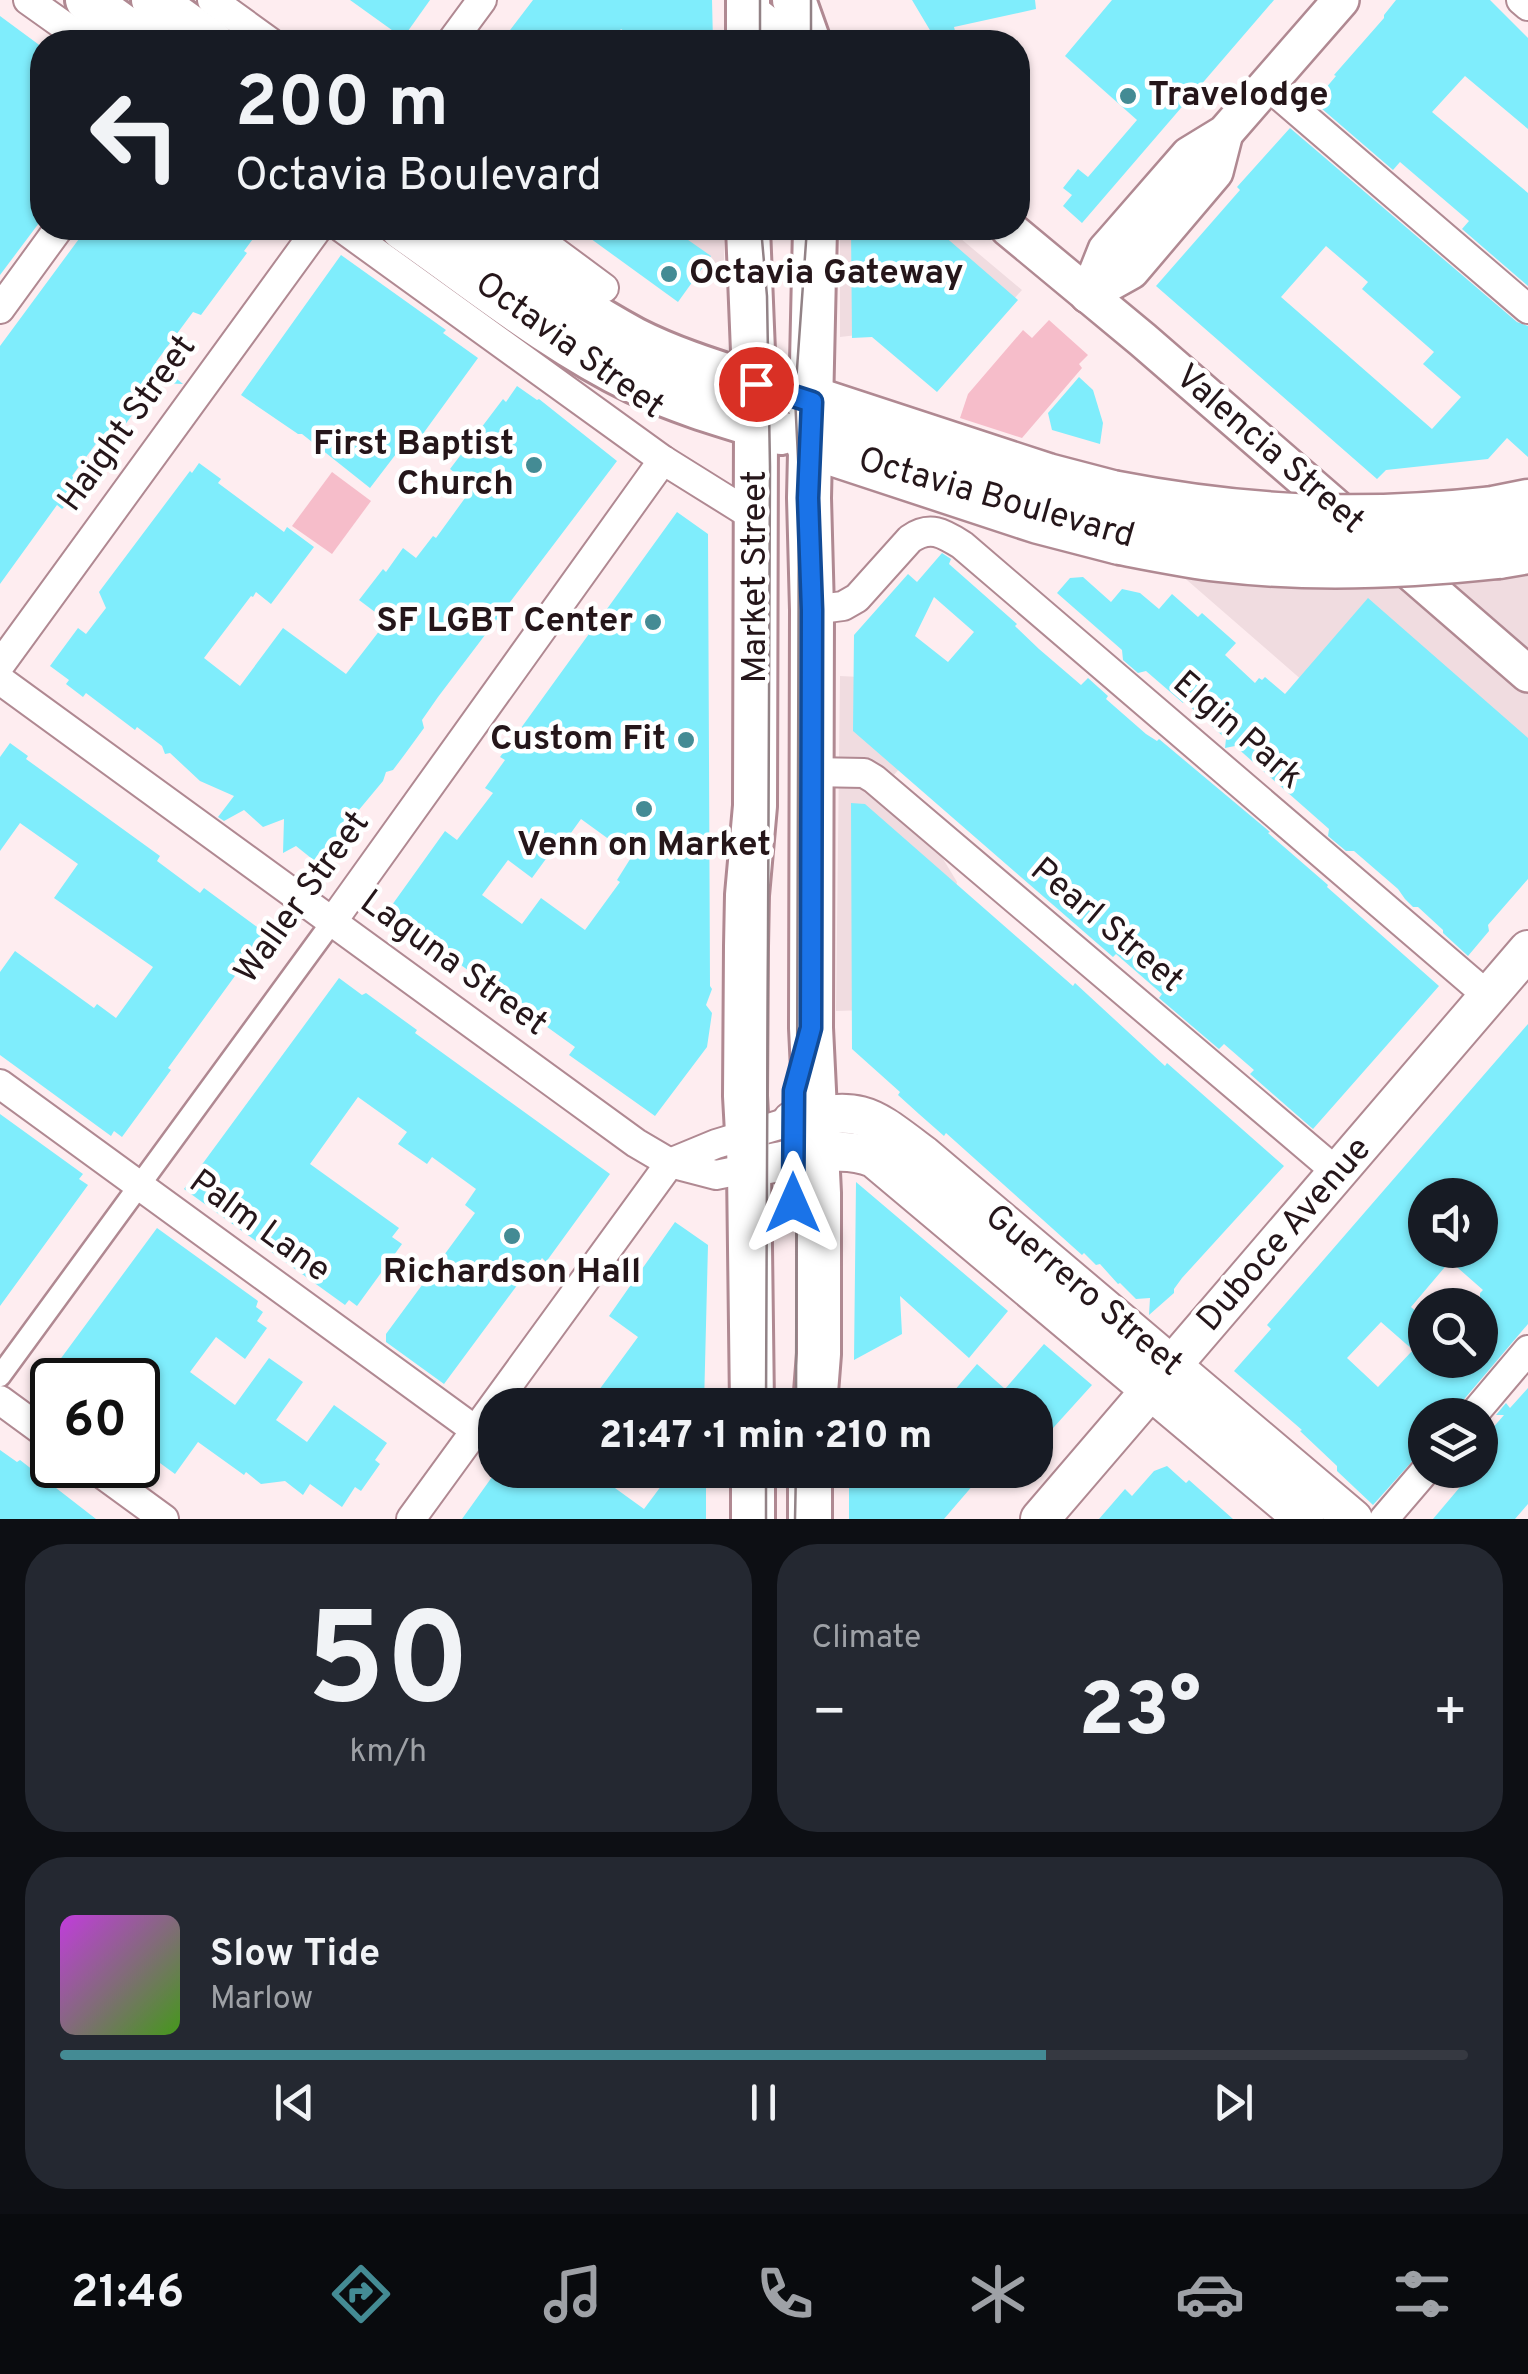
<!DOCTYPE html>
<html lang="en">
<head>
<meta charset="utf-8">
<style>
	:root { --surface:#171b24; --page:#242831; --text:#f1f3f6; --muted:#9ea1a6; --line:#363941; --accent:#448b94 }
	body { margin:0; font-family:Overpass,sans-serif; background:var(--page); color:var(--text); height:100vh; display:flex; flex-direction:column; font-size:38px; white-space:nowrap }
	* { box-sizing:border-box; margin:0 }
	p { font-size:32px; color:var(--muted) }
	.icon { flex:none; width:55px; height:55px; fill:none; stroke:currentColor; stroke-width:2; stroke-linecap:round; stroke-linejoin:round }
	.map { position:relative; height:1519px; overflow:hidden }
	.panel { display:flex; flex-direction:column; gap:25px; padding:25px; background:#0d0f14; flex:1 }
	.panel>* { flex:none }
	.guide { position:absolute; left:30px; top:30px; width:1000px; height:210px; border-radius:40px; box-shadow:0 2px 8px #0004; background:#171b24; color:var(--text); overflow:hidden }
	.controls { position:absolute; left:1408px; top:1178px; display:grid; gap:20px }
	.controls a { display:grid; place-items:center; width:90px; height:90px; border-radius:50%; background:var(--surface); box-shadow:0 2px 8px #0004; font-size:50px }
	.speed { position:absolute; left:30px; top:1358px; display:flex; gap:20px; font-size:50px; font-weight:700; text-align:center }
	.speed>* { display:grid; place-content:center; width:130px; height:130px; border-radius:50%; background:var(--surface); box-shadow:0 2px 8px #0004; line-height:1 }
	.speed .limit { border:5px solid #111; border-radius:15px; background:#fff; color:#111 }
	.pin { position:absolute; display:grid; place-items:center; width:85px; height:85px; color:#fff; margin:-42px; border:5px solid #fff; border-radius:50%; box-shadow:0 2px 10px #0007 }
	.me { position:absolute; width:110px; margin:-55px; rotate:0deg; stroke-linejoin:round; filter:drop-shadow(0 0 8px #0008) }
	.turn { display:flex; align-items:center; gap:35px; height:210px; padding:0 40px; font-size:45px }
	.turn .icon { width:130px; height:130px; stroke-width:2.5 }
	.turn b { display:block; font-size:70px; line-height:85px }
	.big { font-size:75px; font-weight:800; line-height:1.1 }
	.panel .tile { flex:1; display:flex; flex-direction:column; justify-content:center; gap:15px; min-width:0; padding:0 35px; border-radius:40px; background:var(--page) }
	.panel .dial { align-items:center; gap:0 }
	.dial b { font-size:130px; line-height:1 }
	.song { display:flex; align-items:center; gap:30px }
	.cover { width:120px; height:120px; border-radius:15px; background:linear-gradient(135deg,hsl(290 70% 55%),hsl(100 70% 35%)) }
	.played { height:10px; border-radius:5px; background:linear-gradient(90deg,var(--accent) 70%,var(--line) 70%) }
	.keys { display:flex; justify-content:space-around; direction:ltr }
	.heat { display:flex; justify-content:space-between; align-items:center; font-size:55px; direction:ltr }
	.panel .tiles { flex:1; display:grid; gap:25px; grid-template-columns:1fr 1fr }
	.tile:last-child { grid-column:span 2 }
	.trip { position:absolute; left:478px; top:1388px; width:575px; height:100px; border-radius:40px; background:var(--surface); box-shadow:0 2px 8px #0004; font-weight:800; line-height:100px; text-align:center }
	.tabs { display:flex; height:160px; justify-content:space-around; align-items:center; background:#090b0e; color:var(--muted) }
	.tabs .icon { width:70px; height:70px }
	.tabs .on { color:var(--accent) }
	.tabs b { font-size:45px; color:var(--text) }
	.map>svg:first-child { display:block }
</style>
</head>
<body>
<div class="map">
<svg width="1528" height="1519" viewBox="0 0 1528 1519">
	<rect width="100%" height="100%" fill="#feedf0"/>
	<!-- built -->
	<g fill="#f0dce0">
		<path d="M 667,228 L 724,228 L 724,269 Z"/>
		<path d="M 840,228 L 948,228 L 1022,290 L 993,322 L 886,228 L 883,332 L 840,337 Z"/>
		<path d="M 1528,573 L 1528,877 L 1180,574 L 1291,585 L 1374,587 L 1466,581 Z"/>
		<path d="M 840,676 L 941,681 L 941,720 L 893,776 L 957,882 L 929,1008 L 836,1011 Z"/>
	</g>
	<!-- green -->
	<g fill="#f6bdca">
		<path d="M 1049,320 L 1088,355 L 1079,364 L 1082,368 L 1022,438 L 960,418 L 968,394 L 1023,330 L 1032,338 Z"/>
		<path d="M 332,472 L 371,501 L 332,554 L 292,526 Z"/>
	</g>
	<!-- building -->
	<g fill="#7fedfc" fill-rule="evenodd">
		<path d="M 350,0 L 430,0 L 403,38 Z"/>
		<path d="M 533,0 L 712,0 L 713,42 L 639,42 L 621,29 L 611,42 L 501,42 Z"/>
		<path d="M 912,0 L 1035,0 L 1036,9 L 954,27 L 958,42 L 937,42 Z"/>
		<path d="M 1112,0 L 1274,0 L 1082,223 L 1063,206 L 1072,195 L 1063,188 L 1078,169 L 1088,177 L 1137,120 L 1065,56 Z"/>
		<path d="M 1396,0 L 1490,0 L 1528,38 L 1528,129 L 1465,76 L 1432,112 L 1528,193 L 1528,286 L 1462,229 L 1469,221 L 1400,162 L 1393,170 L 1314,102 L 1336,76 L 1334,75 L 1384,18 L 1384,15 Z"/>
		<path d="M 0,16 L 42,47 L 42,219 L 0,275 Z"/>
		<path d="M 1290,128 L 1517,322 L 1528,326 L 1528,457 L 1507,438 L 1488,459 L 1386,470 L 1377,479 L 1156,286 L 1240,190 L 1237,187 ZM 1326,246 L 1368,282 L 1362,289 L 1434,352 L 1423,364 L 1461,397 L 1432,429 L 1281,297 Z"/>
		<path d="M 87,228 L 261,228 L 244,251 L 247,253 L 201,315 L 193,312 L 156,362 L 183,384 L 159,383 L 142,407 L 138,407 L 108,448 L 98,441 L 72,476 L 85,488 L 69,509 L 65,506 L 62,509 L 57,505 L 0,584 L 0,346 Z"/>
		<path d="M 576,228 L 671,228 L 711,256 L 678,302 Z"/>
		<path d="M 851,228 L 935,228 L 1018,300 L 937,392 L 872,337 L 852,338 Z"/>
		<path d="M 341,255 L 446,330 L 443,333 L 478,358 L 417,442 L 409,437 L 370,488 L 302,434 L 298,434 L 241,395 Z"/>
		<path d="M 1079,377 L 1093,390 L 1103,423 L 1100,444 L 1052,430 L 1048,413 Z"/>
		<path d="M 517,386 L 537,400 L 539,399 L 617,461 L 438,697 L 422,720 L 424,728 L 405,754 L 393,770 L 386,772 L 383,781 L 353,817 L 344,831 L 350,846 L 333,845 L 326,870 L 296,846 L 283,853 L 284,819 L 263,827 L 244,810 L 224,821 L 218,817 L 234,796 L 200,781 L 170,753 L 165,754 L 162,746 L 137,727 L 135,730 L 86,693 L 83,697 L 66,684 L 69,680 L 50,666 L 78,628 L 86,634 L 106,608 L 99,592 L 190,471 L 192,473 L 199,463 L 221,479 L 218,483 L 284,532 L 287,527 L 314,547 L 271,604 L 256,592 L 253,597 L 251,596 L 204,658 L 240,686 L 283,628 L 346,674 L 387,621 L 359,600 L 383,569 L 386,572 L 403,548 L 416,558 L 433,536 L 436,538 L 473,487 L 450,469 L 503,399 L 506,402 Z"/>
		<path d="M 677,512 L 708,534 L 710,986 L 712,989 L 706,1005 L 712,1013 L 707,1047 L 655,1116 L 569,1055 L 575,1047 L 387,912 L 445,831 L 457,840 L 493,793 L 485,788 L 505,760 L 500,757 ZM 581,819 L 632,856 L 617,880 L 620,882 L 585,930 L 541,898 L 522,924 L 482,895 L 508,860 L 532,878 L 559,841 L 563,844 Z"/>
		<path d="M 942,553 L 951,559 L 949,564 L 1017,624 L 1015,626 L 1039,649 L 1081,685 L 1088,678 L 1108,696 L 1106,699 L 1146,734 L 1157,741 L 1159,739 L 1270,832 L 1268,833 L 1328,885 L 1327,887 L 1439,986 L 1313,1129 L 1250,1074 L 1254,1070 L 1224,1044 L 1219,1049 L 1159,998 L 1162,994 L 1116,954 L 1113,957 L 853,731 L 854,635 L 908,574 L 917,582 ZM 934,597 L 974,632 L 948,662 L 915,636 Z"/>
		<path d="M 1083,577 L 1111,602 L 1122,589 L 1140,593 L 1159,609 L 1172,594 L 1198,617 L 1202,613 L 1236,643 L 1225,655 L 1255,683 L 1259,678 L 1262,680 L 1265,677 L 1285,694 L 1368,598 L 1528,738 L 1528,879 L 1488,925 L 1489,931 L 1468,956 L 1443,933 L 1443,930 L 1418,907 L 1413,907 L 1405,899 L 1398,889 L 1354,851 L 1346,851 L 1328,836 L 1329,829 L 1235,746 L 1225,748 L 1226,739 L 1184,701 L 1183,703 L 1146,671 L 1138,673 L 1123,660 L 1122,650 L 1057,593 L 1070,578 Z"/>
		<path d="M 10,743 L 28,756 L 26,759 L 160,856 L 157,861 L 200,893 L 204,888 L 268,935 L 250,960 L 248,958 L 168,1068 L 171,1070 L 122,1137 L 114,1131 L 111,1136 L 0,1055 L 0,972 L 15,951 L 94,1008 L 97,1004 L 116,1018 L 153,967 L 54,898 L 78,864 L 20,823 L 0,851 L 0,757 Z"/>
		<path d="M 851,803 L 865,804 L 1073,986 L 1075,983 L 1165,1066 L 1167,1063 L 1284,1166 L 1182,1278 L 1174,1289 L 1174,1293 L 1149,1315 L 1150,1298 L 1136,1299 L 1120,1283 L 1118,1284 L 1100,1264 L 1096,1265 L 1084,1253 L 1082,1255 L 946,1133 L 944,1136 L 919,1114 L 898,1095 L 900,1092 L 852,1049 Z"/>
		<path d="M 339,978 L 362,995 L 366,993 L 417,1030 L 415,1033 L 610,1174 L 546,1262 L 542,1258 L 524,1282 L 521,1280 L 444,1384 L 386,1342 L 386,1334 L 475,1213 L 465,1205 L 476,1189 L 432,1157 L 427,1164 L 398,1144 L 407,1132 L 358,1097 L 310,1164 L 399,1228 L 392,1237 L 402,1244 L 357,1306 L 349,1300 L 345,1305 L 184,1189 Z"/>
		<path d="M 1528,1024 L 1528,1324 L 1460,1404 L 1456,1415 L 1425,1415 L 1425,1447 L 1373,1505 L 1337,1471 L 1337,1466 L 1300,1431 L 1302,1430 L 1234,1371 L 1271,1329 L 1267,1325 ZM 1425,1195 L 1480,1195 L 1480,1250 L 1425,1250 ZM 1450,1261 L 1483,1290 L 1480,1293 L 1480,1360 L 1425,1360 L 1425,1319 L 1411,1307 ZM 1381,1322 L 1413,1350 L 1378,1387 L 1347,1358 Z"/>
		<path d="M 0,1114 L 83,1174 L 79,1179 L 88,1185 L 0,1306 Z"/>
		<path d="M 856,1182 L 1008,1311 L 969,1358 L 900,1296 L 902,1334 L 854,1360 Z"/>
		<path d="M 675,1222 L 708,1245 L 704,1405 L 588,1405 L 638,1337 L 609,1316 Z"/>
		<path d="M 157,1228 L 258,1301 L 256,1307 L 263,1312 L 257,1321 L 267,1328 L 245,1359 L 216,1337 L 190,1372 L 235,1405 L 269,1358 L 303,1382 L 276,1420 L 307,1442 L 334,1405 L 387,1443 L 375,1460 L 380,1464 L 361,1491 L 355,1487 L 342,1507 L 310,1484 L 303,1495 L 285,1481 L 261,1484 L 246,1472 L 244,1475 L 198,1442 L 175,1474 L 138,1447 L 138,1380 L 45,1380 Z"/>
		<path d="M 1044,1344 L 1092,1385 L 1035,1448 L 1035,1405 L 942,1405 L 977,1364 L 1005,1389 Z"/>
		<path d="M 1528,1388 L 1528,1504 L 1515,1519 L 1433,1519 L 1460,1487 L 1454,1482 L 1465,1470 L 1480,1470 L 1480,1452 L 1488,1442 L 1484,1438 L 1504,1415 L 1496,1415 L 1506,1403 L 1510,1408 Z"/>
		<path d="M 0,1450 L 17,1462 L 20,1460 L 96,1519 L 0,1519 Z"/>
		<path d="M 1167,1466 L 1186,1483 L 1189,1480 L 1233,1519 L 1099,1519 L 1125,1489 L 1132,1496 L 1154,1471 Z"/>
		<path d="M 497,1470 L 590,1470 L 644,1509 L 673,1470 L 706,1470 L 706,1519 L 462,1519 Z"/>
		<path d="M 849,1470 L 986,1470 L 944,1519 L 849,1519 Z"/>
	</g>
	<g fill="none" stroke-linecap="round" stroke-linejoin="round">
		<!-- pedestrian casing -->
		<g stroke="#b08992" stroke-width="25">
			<path id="pedestrian" d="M 0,1376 L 332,922"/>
		</g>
		<!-- minor casing -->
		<g stroke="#b08992" stroke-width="32">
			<g id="minor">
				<path d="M 28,0 L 87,42"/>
				<path d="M 212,0 L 270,42"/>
				<path d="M 1521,0 L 1528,6"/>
				<path d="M 451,42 L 482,0"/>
				<path d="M 1267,85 L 1528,309"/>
				<path d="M 342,228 L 663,460 L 756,518"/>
				<path d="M 523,228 L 604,288"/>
				<path d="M 0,309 L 59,228"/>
				<path d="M 812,610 L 843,606 L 857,598 L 910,539 C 930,525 943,533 962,545 L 1488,996"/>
				<path d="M 0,665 L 318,228"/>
				<path d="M 0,680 L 636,1143 L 670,1163 L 716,1175 L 765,1165"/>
				<path d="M 811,772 L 864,773 L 874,779 L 1338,1173"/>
				<path d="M 332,922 L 663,460"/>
				<path d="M 0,1084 L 475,1430"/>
				<path d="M 0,1400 L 52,1438"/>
				<path d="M 1473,1415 L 1528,1350"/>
				<path d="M 90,1465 L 164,1519"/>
				<path d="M 411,1519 L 670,1163 L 716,1144 L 792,1121"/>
				<path d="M 1384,1519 L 1426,1470"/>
			</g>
		</g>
		<!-- tertiary casing -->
		<g stroke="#b08992" stroke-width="40">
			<g id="tertiary">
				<path d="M 748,9 L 789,42"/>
				<path d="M 1008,228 L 1143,340 L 1528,674"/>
				<path d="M 1088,295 L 1106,250 L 1114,241 L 1189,155 L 1225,133 L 1341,0"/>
				<path d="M 1088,295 L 1131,271 L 1215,172 L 1225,133"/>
			</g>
		</g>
		<!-- secondary casing -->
		<g stroke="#b08992" stroke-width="42">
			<g id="secondary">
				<path d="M 792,1121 C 863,1106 867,1113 923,1155 L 1353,1519"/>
				<path d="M 768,1164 C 804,1157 839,1144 874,1158 L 1304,1519"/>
				<path d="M 1040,1519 L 1528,950"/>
			</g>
		</g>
		<!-- primary casing -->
		<g stroke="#b08992" stroke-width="48">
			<g id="primary">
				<path d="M 87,0 L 145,42"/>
				<path d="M 153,0 L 212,42"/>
				<path d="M 794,0 L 809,42"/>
				<path d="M 748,42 L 748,0"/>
				<path d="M 402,228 C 478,281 551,341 635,382 C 681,404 732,418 781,433"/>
				<path d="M 467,228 C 521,266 575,308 634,339 C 679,362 730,376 778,392"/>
				<path d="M 748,228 L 756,426 L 755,806 L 747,895 L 746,946 L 745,1096 L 749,1169 L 752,1405"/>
				<path d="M 815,1405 L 819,1354 L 819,1193 L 811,1028 L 812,610 L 809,498 L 815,228"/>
				<path d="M 753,1470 L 753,1519"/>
				<path d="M 810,1519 L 810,1470"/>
			</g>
		</g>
		<!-- motorway casing -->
		<g stroke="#b08992" stroke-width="55">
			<g id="motorway">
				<path d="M 812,402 L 1047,479 L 1112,496"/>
				<path d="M 811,443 L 1039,518 L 1120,539"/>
				<path d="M 1493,512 L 1528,505"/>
				<path d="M 1498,553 L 1528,548"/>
			</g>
		</g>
		<!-- pedestrian -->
		<use href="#pedestrian" stroke="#fff" stroke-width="20"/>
		<!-- minor -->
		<use href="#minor" stroke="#fff" stroke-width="28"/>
		<!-- tertiary -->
		<use href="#tertiary" stroke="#fff" stroke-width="35"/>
		<!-- secondary -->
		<use href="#secondary" stroke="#fff" stroke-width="38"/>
		<!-- primary -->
		<use href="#primary" stroke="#fff" stroke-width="42"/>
		<!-- motorway -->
		<use href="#motorway" stroke="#fff" stroke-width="50"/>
		<!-- tram -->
		<g stroke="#928286" stroke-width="2.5">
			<path d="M 760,0 L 760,42"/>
			<path d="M 811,0 L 811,42"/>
			<path d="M 761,228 L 767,296 L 770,467 L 766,1405"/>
			<path d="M 796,1405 L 799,478 L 795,397 L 807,228"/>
			<path d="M 766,1519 L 766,1470"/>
			<path d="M 795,1519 L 796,1470"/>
		</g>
		<!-- motorway-bridge casing -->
		<g stroke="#b08992" stroke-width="55" stroke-linecap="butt">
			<g id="motorway-bridge">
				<path d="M 1112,496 C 1246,522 1359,527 1493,512"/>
				<path d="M 1120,539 C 1153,545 1186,552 1219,556 C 1312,567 1405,563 1498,553"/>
			</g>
		</g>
		<!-- motorway-bridge -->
		<use href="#motorway-bridge" stroke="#fff" stroke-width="50"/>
	</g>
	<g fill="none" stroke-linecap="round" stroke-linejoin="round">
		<!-- route casing -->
		<g stroke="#114b97" stroke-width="25">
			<path id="route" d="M 756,384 L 812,402 L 808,498 L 812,610 L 811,1028 L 794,1091 L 793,1203"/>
		</g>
		<!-- route -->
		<use href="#route" stroke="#1a73e8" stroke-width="18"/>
	</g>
	<!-- markers -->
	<g fill="#448b94" stroke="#fff" stroke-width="4">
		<circle cx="1128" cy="96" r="10"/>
		<circle cx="669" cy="274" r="10"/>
		<circle cx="534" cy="465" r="10"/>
		<circle cx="653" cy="622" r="10"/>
		<circle cx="686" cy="740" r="10"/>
		<circle cx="644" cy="809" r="10"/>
		<circle cx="512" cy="1236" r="10"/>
	</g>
	<g text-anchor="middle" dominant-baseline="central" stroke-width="9" stroke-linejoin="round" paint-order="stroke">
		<!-- poi labels -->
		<g font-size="35" font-weight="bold" fill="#25161a" stroke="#fff" text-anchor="end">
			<text x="1148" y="96" text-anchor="start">Travelodge</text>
			<text x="689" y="274" text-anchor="start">Octavia Gateway</text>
			<text x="514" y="445">First Baptist<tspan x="514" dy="40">Church</tspan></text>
			<text x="633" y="622">SF LGBT Center</text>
			<text x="666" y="740">Custom Fit</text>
			<text x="644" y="846" text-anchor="middle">Venn on Market</text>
			<text x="512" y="1273" text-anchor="middle">Richardson Hall</text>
		</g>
		<!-- street labels -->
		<g font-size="35" fill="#25161a" stroke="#fff">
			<text transform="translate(569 346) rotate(36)">Octavia Street</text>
			<text transform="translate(128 424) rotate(-54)">Haight Street</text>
			<text transform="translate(1269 450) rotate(41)">Valencia Street</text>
			<text transform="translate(996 499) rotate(16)">Octavia Boulevard</text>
			<text transform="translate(756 577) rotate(-90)">Market Street</text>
			<text transform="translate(1237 731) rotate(41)">Elgin Park</text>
			<text transform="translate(303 898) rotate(-54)">Waller Street</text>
			<text transform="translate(1106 926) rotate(40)">Pearl Street</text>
			<text transform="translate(453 964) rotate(36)">Laguna Street</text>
			<text transform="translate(259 1227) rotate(36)">Palm Lane</text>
			<text transform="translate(1285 1235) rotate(-49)">Duboce Avenue</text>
			<text transform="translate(1083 1291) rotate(40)">Guerrero Street</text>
		</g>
	</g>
</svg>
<div class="controls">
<a><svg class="icon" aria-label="sound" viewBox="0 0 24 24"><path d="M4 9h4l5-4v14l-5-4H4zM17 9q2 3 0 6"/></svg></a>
<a><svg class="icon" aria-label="search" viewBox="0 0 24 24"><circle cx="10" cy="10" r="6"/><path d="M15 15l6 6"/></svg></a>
<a><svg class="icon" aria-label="layers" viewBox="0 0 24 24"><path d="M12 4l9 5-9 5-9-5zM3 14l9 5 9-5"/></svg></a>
</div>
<div class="speed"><div class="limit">60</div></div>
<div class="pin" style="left:756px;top:384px;background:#d93025"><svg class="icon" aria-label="arrive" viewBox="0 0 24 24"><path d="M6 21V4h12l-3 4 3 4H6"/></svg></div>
<svg class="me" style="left:793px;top:1203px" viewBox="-20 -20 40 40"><path d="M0-17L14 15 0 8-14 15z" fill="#1a73e8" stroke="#fff" stroke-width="4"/></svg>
<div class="trip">21:47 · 1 min · 210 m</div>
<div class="guide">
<div class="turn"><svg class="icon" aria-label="left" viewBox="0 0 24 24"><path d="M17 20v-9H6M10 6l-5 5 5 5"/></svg><div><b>200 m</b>Octavia Boulevard</div></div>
</div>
</div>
<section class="panel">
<div class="tiles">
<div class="tile dial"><b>50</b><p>km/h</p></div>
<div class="tile"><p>Climate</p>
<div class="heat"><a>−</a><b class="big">23°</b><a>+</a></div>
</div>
<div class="tile">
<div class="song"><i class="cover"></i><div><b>Slow Tide</b><p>Marlow</p></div></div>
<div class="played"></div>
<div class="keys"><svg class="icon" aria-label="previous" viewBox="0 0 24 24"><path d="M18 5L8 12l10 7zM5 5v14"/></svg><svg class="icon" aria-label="pause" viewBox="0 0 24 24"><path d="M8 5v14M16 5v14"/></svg><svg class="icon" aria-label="next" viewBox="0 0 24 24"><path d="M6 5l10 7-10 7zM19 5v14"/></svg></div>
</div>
</div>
</section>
<nav class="tabs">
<b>21:46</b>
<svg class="icon on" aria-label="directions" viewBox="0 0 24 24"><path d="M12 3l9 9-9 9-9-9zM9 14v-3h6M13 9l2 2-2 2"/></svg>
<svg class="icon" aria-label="music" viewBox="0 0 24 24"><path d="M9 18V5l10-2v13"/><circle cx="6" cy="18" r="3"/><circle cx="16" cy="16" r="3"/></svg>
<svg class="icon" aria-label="phone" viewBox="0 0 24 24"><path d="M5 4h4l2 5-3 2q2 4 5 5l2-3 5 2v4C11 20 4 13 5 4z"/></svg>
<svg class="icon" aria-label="climate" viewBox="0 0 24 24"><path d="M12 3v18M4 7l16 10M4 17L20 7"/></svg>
<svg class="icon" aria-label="car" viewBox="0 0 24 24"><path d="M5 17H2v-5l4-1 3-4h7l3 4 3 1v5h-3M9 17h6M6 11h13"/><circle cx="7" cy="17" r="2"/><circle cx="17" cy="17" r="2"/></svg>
<svg class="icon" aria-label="filters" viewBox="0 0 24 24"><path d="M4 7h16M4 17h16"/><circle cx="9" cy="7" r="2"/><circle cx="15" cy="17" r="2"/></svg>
</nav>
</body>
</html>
